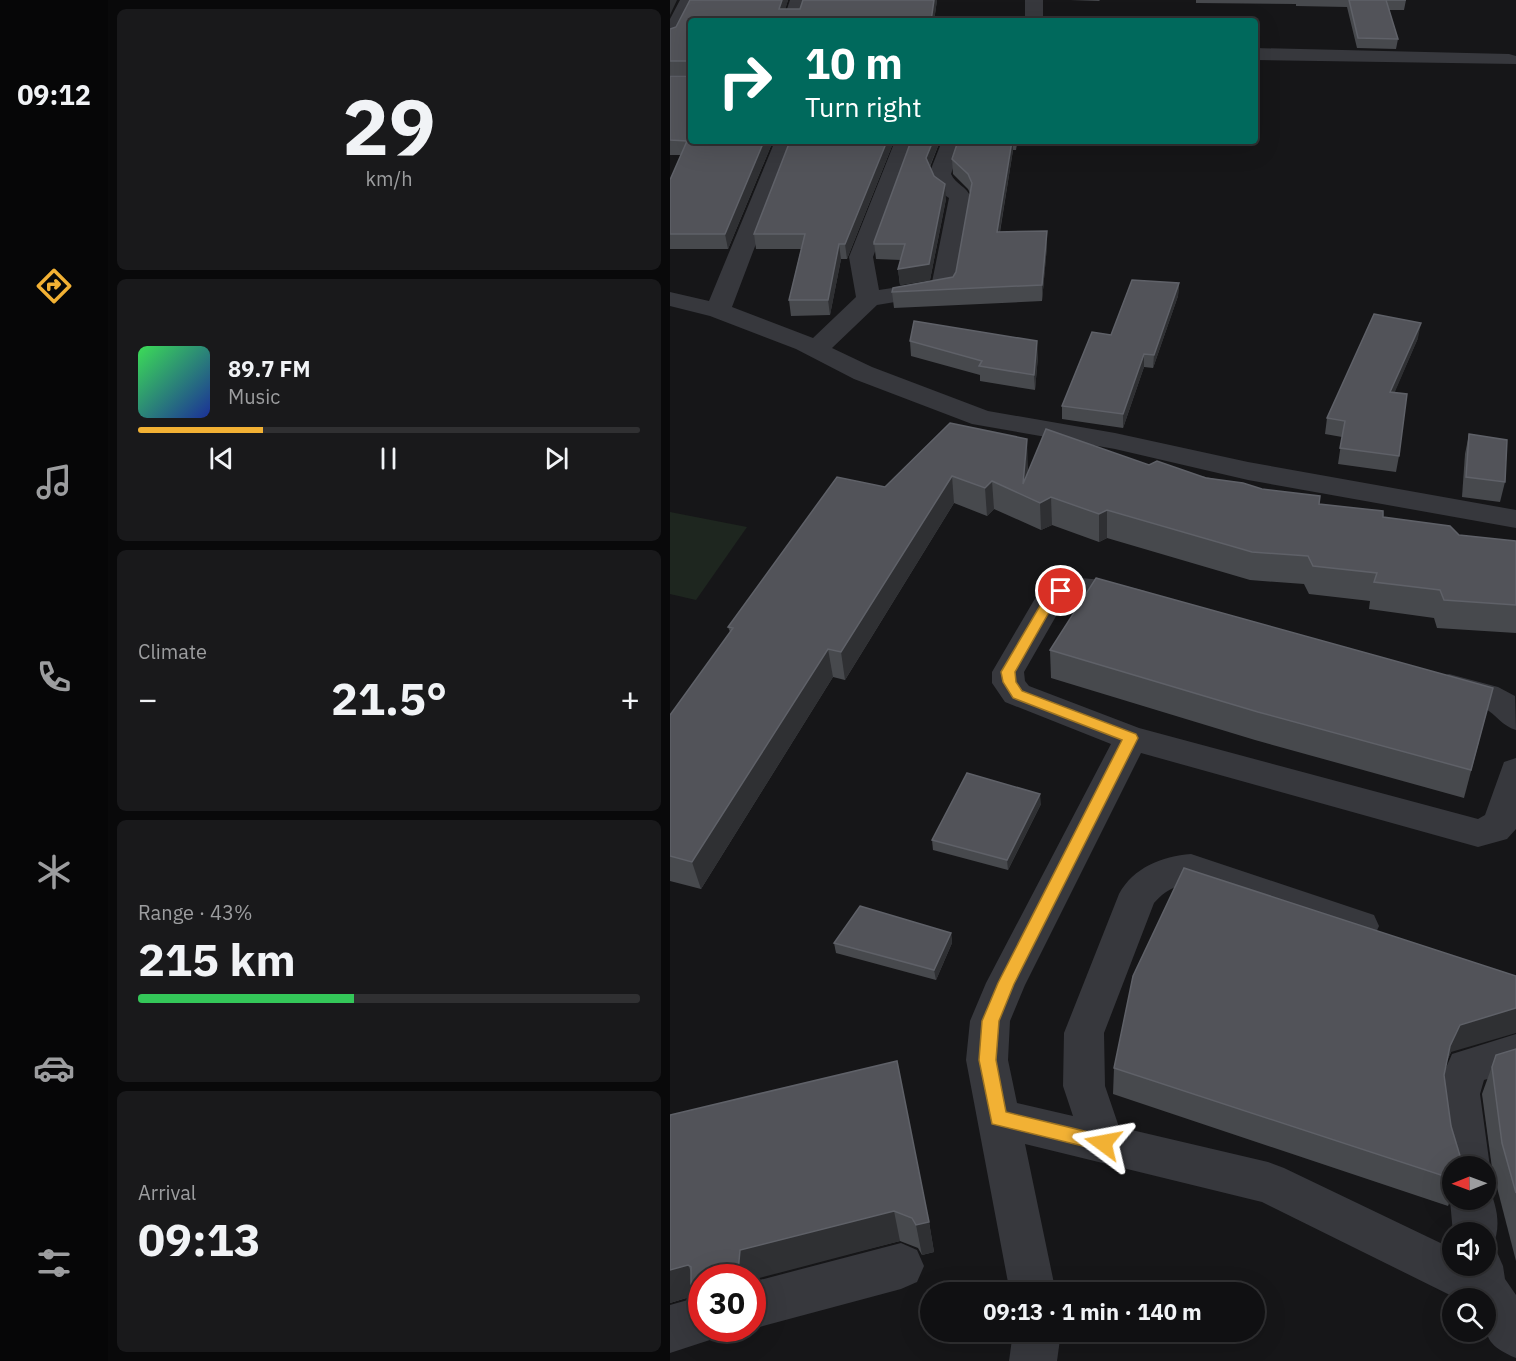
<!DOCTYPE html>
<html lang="en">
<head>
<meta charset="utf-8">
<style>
	:root { --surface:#101012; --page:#19191b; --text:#f1f3f6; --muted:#9c9d9f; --line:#303032; --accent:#f2b134 }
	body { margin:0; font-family:"IBM Plex Sans",sans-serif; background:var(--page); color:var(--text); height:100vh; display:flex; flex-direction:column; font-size:22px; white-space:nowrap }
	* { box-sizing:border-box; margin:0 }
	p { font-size:20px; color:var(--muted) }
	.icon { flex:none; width:33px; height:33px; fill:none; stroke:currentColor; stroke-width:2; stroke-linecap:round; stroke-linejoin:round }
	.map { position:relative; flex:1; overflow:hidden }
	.drawer { display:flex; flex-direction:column; gap:9px; padding:9px; background:#09090a; width:562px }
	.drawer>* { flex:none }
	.hud { position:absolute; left:18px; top:18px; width:570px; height:126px; border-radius:6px; box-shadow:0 6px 24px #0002,0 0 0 2px var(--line); background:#00695c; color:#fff; overflow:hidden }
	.needle { width:39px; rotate:269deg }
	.tools { position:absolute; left:772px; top:1156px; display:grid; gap:12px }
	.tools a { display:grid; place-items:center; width:54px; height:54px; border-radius:50%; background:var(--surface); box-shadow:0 6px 24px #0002,0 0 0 2px var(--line); font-size:30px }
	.speed { position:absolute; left:18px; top:1264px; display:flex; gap:12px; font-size:30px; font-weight:700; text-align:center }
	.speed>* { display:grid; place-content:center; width:78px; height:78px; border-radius:50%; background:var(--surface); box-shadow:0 6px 24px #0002,0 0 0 2px var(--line); line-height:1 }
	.speed .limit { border:9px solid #d22; background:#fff; color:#111 }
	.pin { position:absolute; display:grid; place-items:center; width:51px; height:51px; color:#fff; margin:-26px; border:3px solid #fff; border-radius:50%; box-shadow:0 2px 6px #0007 }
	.me { position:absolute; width:66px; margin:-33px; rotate:283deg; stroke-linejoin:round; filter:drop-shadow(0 0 4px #0008) }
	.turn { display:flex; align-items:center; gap:21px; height:126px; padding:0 18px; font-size:27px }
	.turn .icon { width:78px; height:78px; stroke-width:2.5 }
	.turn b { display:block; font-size:42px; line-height:51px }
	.big { font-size:45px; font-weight:700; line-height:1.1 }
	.drawer .tile { flex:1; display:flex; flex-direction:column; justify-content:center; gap:9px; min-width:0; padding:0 21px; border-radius:9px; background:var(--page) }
	.drawer .dial { align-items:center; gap:0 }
	.dial b { font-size:78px; line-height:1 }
	.song { display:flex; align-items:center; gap:18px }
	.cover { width:72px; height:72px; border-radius:9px; background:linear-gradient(135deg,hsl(130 70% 55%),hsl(230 70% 35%)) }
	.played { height:6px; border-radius:3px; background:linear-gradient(90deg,var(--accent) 25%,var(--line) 25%) }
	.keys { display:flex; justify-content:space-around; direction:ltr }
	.heat { display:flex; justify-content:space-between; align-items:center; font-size:33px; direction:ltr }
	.charge { height:9px; border-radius:4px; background:linear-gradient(90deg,#34c759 43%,var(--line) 0) }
	.trip { position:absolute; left:250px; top:1282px; width:345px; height:60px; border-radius:30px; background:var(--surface); box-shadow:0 6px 24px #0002,0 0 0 2px var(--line); font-weight:700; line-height:60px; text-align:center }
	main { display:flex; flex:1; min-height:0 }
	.menu { display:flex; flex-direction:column; width:108px; justify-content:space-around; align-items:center; background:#060607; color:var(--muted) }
	.menu .icon { width:42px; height:42px }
	.menu .selected { color:var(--accent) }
	.menu b { font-size:27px; color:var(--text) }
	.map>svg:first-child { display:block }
</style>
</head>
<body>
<main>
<nav class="menu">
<b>09:12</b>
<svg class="icon selected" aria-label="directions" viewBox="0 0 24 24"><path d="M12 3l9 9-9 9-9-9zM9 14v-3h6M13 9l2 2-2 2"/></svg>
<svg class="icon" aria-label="music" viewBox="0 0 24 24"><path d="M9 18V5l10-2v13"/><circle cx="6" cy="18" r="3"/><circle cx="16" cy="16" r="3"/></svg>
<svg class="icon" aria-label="phone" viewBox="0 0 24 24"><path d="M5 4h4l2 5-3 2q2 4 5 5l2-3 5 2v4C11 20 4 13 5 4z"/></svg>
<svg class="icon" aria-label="climate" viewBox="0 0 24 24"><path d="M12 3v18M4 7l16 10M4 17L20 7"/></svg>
<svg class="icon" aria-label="car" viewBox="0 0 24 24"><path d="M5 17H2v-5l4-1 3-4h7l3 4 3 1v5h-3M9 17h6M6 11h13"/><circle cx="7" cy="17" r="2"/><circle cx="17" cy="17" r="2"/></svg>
<svg class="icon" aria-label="filters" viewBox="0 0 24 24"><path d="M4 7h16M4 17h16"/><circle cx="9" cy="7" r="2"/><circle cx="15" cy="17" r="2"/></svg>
</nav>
<section class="drawer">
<div class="tile dial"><b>29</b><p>km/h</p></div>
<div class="tile">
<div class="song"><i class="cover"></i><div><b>89.7 FM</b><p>Music</p></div></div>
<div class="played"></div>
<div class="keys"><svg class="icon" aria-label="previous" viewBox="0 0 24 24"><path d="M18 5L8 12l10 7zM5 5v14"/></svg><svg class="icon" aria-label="pause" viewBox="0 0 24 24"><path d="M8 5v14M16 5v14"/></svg><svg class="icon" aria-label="next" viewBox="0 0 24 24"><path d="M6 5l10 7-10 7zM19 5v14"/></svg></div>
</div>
<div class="tile"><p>Climate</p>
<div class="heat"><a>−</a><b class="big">21.5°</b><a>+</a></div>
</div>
<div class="tile"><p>Range · 43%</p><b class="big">215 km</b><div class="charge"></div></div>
<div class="tile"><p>Arrival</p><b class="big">09:13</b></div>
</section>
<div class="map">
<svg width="846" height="1361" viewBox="0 0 846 1361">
	<rect width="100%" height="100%" fill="#161618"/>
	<!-- green -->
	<path fill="#1e261f" d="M 0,512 L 77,527 L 26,600 L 0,594 Z"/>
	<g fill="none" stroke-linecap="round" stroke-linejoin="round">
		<!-- street -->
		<g fill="#37383d" fill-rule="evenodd">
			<path d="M 10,0 L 28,0 L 9,36 L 7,40 L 0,42 L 0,19 Z"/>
			<path d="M 120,0 L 138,0 L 131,21 L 113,21 Z"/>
			<rect x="355" y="0" width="18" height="21"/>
			<path d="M 585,48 L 839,54 L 846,56 L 846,64 L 585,60 Z"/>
			<path d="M 105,141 L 125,141 L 62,307 L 143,338 L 186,297 L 179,257 L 225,141 L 245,141 L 203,257 L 209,290 L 262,282 L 279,198 L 267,190 L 259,174 L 272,141 L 292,141 L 281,174 C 286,185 297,186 301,198 L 285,287 L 282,292 L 273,294 L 207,305 L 162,348 L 202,367 L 318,411 L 445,433 L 578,462 L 846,510 L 846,528 L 578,480 L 445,449 L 302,424 L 184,379 L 126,349 L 40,316 L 0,306 L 0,292 L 39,301 Z"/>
			<path d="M 411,578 L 432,580 L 475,591 L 480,598 L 475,605 C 448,613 421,590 393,604 L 354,672 L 355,681 L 359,686 L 469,728 L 808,819 L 815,815 L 834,762 L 846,758 L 846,829 L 837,839 L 808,847 L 471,753 L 355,985 L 340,1021 L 338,1060 L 347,1103 L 403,1116 L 393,1086 L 394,1033 L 449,894 C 463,868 492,856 521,854 L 704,915 L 709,926 L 704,937 L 690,942 L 521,884 C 504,885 495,891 484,903 L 434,1033 L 435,1086 L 449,1127 L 598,1162 L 614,1168 L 783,1249 L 783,1266 L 816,1266 L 816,1233 L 783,1233 L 780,1200 L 783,1192 L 783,1200 L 816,1200 L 816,1184 L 818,1185 C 827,1207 832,1226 822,1248 L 826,1250 L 833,1266 L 835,1279 L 846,1295 L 846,1358 C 810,1343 816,1332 816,1299 L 788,1299 L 592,1202 L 355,1144 L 386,1293 L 340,1293 L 296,1060 L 300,1021 L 316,983 L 441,744 L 335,702 L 322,683 L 322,672 L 370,590 L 380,585 Z"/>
			<path d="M 779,674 L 828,687 L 845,696 L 846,730 C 832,726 827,715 814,708 C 800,701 783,699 767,694 L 762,686 L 767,678 Z"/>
			<path d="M 846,1034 L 846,1070 L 814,1080 L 810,1094 L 820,1167 L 816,1176 L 816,1167 L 783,1167 L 782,1182 C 775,1165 766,1111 768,1094 C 769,1081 777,1066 782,1054 Z"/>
			<path d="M 231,1243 L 247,1250 L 254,1266 L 247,1282 L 231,1289 L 82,1329 L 81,1329 L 82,1282 Z"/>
			<path d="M 32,1296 L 32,1329 L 52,1329 L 49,1337 L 0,1353 L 0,1305 Z"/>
			<path d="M 343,1332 L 391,1332 L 387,1361 L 339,1361 Z"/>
		</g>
	</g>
	<!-- wall -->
	<g fill="#47494d">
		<path d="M 20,0 L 118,0 L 115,9 L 130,9 L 133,0 L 267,0 L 264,21 L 21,21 L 21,141 L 103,141 L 58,249 L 0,249 L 0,180 L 11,155 L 0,155 L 0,76 L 20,76 L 20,75 L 0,75 L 0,29 L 6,27 Z"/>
		<path d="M 400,0 L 430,0 L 429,1 Z"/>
		<path d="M 526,0 L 736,0 L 734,10 L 719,10 L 728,39 L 726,49 L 687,48 L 677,7 L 626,6 L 626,4 L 526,3 Z"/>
		<path d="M 224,141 L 177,259 L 171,259 L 160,315 L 121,316 L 119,300 L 131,249 L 86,249 L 84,234 Z"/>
		<path d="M 241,141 L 270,141 L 260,167 L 276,199 L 260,280 L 230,285 L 228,269 L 231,260 L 206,259 L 204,242 Z"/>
		<path d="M 288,141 L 438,141 L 436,146 L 347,144 L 346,150 L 343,150 L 330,232 L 377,231 L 377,246 L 372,301 L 224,308 L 222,292 L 283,277 L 286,272 L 300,193 L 298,189 L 283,174 L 282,159 Z"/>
		<path d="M 509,283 L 508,296 L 483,368 L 474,367 L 453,428 L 392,419 L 392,406 L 441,335 Z"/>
		<path d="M 748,338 L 724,393 L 729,456 L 726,472 L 668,464 L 672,437 L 655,434 L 657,418 Z"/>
		<path d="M 240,341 L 368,356 L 365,390 L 310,381 L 310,375 L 241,356 Z"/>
		<path d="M 280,423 L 358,467 L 357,474 L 479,465 L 592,489 L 649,504 L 713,517 L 846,549 L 846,633 L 767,628 L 764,618 L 699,609 L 700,601 L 639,594 L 634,584 L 580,580 L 437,538 L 429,542 L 382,525 L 371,530 L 324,509 L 317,516 L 284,503 L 175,680 L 163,677 L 31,889 L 0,881 L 0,715 L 60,632 L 58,627 L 215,487 Z"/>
		<path d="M 799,434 L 835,482 L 830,502 L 792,497 L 795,454 Z"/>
		<path d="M 380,650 L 823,688 L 794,798 L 585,740 L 381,678 Z"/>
		<path d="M 371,804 L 338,870 L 263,850 L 262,840 Z"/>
		<path d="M 281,933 L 282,943 L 266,980 L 166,953 L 164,943 Z"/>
		<path d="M 846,1049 L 846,1261 L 822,1168 L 812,1094 L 826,1055 Z"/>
		<path d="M 781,1052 L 777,1061 L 774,1075 L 783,1167 L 783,1193 L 778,1206 L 443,1094 L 444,1068 Z"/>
		<path d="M 0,1115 L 259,1222 L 264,1252 L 252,1255 L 248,1248 L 230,1241 L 82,1278 L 0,1303 Z"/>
	</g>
	<!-- shaded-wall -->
	<g fill="#2f3033">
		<path d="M 0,0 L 7,0 L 0,15 Z"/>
		<path d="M 112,0 L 118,0 L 112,21 L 109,9 Z"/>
		<path d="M 264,0 L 267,0 L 264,21 L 261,21 Z"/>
		<path d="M 94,141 L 103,141 L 58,249 L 55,234 Z"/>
		<path d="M 217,141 L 224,141 L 177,259 L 175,244 Z"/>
		<path d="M 263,141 L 270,141 L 257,173 L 256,158 Z"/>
		<path d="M 342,141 L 343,141 L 343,150 L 327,248 L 327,232 Z"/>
		<path d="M 275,184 L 276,199 L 260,280 L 230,285 L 228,269 Z"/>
		<path d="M 377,231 L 377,246 L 372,301 L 372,285 Z"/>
		<path d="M 169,244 L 171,259 L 160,315 L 158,300 Z"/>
		<path d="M 509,283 L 508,296 L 483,368 L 484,355 Z"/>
		<path d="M 751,323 L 748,338 L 718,408 L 720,392 Z"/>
		<path d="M 367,341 L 368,356 L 365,390 L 364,375 Z"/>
		<path d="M 474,354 L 474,367 L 453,428 L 453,414 Z"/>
		<path d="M 357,439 L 358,467 L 355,496 L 353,484 Z"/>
		<path d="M 282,476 L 284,503 L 175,680 L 171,652 Z"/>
		<path d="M 322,481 L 324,509 L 317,516 L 315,488 Z"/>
		<path d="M 381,497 L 382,525 L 371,530 L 370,503 Z"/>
		<path d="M 437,510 L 437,538 L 429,542 L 429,514 Z"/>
		<path d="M 158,649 L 163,677 L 31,889 L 22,862 Z"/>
		<path d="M 370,794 L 371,804 L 338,870 L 337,860 Z"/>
		<path d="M 281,933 L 282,943 L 266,980 L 264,970 Z"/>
		<path d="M 846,1008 L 846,1033 L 781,1052 L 771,1073 L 780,1046 L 790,1025 Z"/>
		<path d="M 224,1211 L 230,1241 L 82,1280 L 82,1278 L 44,1278 L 70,1250 Z"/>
		<path d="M 259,1222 L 264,1252 L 252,1255 L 246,1225 Z"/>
		<path d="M 18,1265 L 26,1283 L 32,1281 L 32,1307 L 26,1295 L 0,1303 L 0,1270 Z"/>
	</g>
	<!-- building -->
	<g fill="#525359" stroke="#5f6168" stroke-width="1.5">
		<path d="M 20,0 L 112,0 L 109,9 L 130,9 L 133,0 L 264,0 L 261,21 L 21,21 L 21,141 L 94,141 L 55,234 L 0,234 L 0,180 L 17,141 L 0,140 L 0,76 L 20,76 L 20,61 L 0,61 L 0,29 L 6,27 Z"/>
		<path d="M 679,0 L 736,0 L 716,0 L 728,39 L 688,38 Z"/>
		<path d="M 120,141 L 217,141 L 175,244 L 169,244 L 158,300 L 119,300 L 135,234 L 84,234 Z"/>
		<path d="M 241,141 L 263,141 L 256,158 L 264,176 L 275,184 L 259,264 L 228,269 L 235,244 L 204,244 L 204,242 Z"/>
		<path d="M 288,141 L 342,141 L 327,232 L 377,231 L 372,285 L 222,292 L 223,288 L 283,277 L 286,272 L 302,183 L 298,174 L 282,159 Z"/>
		<path d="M 462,280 L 509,283 L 484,355 L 474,354 L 453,414 L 392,406 L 422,332 L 441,335 Z"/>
		<path d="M 704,314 L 751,323 L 720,392 L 737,394 L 729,456 L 670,448 L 675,421 L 657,418 Z"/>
		<path d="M 244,321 L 367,341 L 364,375 L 309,366 L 312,361 L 240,341 Z"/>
		<path d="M 280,423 L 357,439 L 353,484 L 376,429 L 479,465 L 487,461 L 536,478 L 573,483 L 592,489 L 650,496 L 649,504 L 713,511 L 713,517 L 780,526 L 789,535 L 846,541 L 846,605 L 774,600 L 770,590 L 704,582 L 707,573 L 643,566 L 638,556 L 582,552 L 437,510 L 429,514 L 381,497 L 370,503 L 322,481 L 315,488 L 282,476 L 171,652 L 158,649 L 22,862 L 0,856 L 0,715 L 63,628 L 58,627 L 167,477 L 215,487 Z"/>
		<path d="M 799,434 L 837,440 L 835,482 L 796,477 Z"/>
		<path d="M 426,578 L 823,688 L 801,770 L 588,712 L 380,650 Z"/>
		<path d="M 297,773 L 370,794 L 337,860 L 262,840 Z"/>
		<path d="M 514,868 L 846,976 L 846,1008 L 790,1025 L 780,1046 L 774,1075 L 781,1126 L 791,1159 L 790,1167 L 783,1167 L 783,1179 L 444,1068 L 463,976 Z"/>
		<path d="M 190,906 L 281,933 L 264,970 L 164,943 Z"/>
		<path d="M 846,1049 L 846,1193 L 832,1143 L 822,1067 L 826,1055 Z"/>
		<path d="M 227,1061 L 259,1222 L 246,1225 L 242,1218 L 224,1211 L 70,1250 L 68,1272 L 44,1278 L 32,1278 L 32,1281 L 21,1284 L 21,1267 L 18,1265 L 0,1270 L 0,1115 Z"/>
	</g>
	<!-- route -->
	<path fill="#f2b134" stroke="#9d7322" stroke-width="1.5" d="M 391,587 L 397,591 L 386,600 L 345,672 L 346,682 L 352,691 L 466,734 L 468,738 L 344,984 L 329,1021 L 326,1060 L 336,1112 L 439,1137 L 442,1143 L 439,1149 L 433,1151 L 322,1124 L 309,1060 L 312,1021 L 328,983 L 452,740 L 343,698 L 333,682 L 331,672 L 377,594 Z"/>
</svg>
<div class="tools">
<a><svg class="needle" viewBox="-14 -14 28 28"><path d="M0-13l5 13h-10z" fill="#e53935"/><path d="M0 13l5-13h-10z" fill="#9c9d9f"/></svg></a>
<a><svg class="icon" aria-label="sound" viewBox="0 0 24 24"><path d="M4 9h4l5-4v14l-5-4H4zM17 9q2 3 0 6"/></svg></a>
<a><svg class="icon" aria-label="search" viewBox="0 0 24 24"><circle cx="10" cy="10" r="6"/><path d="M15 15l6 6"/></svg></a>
</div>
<div class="speed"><div class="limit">30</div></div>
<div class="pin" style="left:391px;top:591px;background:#d93025"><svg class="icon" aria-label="arrive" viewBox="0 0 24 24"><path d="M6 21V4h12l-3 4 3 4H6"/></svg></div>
<svg class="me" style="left:433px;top:1143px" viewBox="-20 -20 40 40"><path d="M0-17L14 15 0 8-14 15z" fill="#f2b134" stroke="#fff" stroke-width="4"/></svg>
<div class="trip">09:13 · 1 min · 140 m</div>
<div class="hud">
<div class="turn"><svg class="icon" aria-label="right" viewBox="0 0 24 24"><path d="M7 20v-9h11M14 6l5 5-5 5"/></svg><div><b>10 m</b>Turn right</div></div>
</div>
</div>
</main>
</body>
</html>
